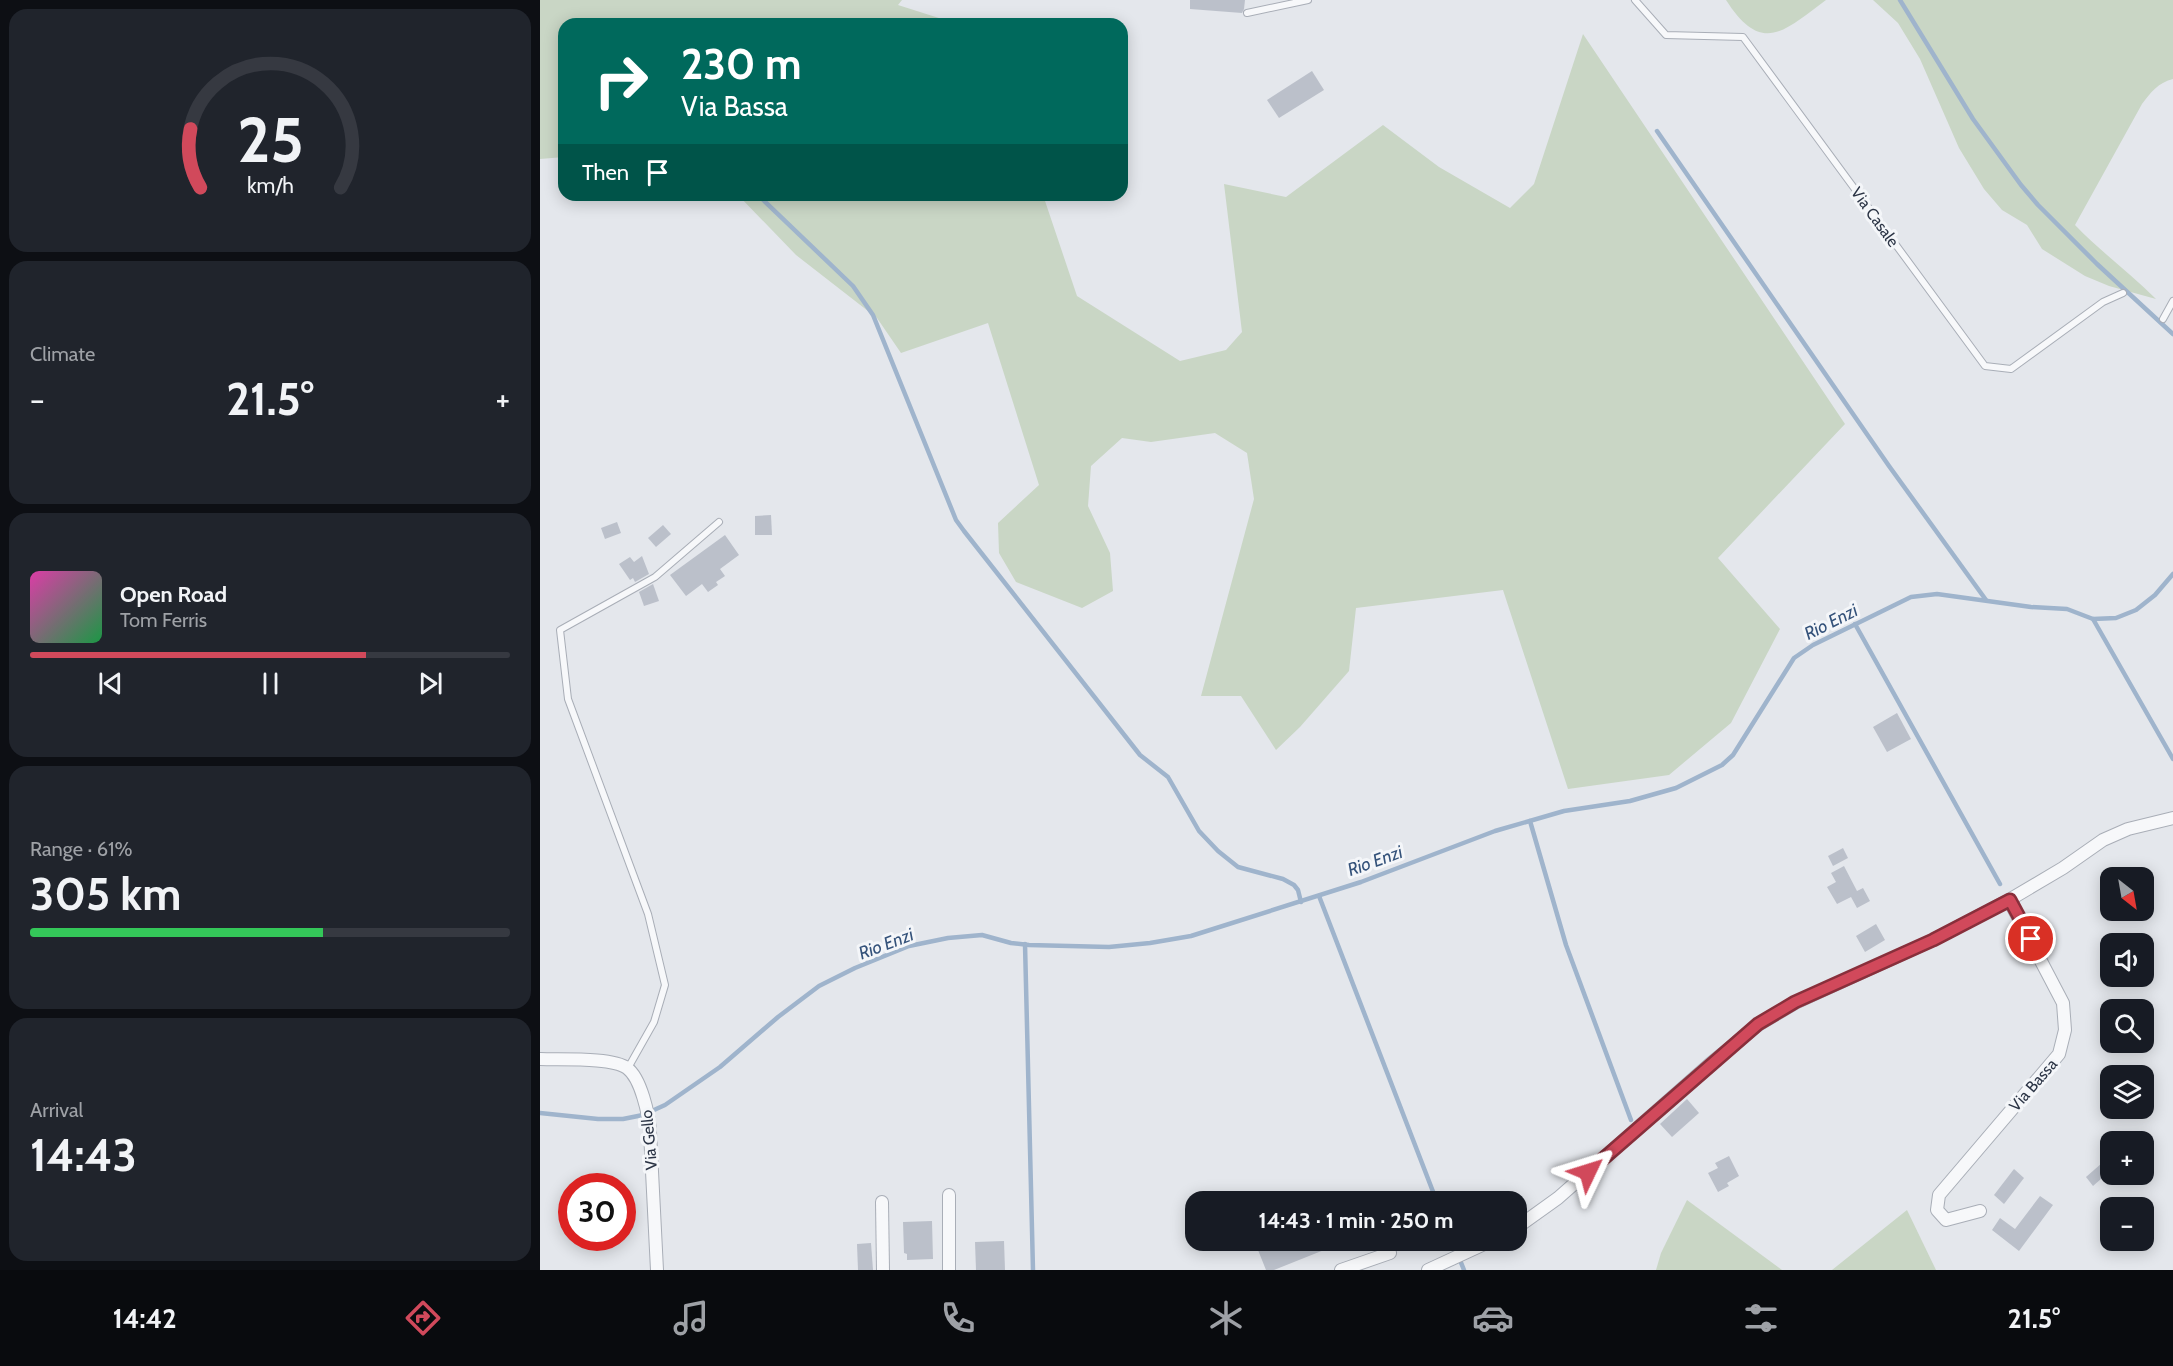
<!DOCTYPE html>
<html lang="en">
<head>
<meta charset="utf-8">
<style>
	:root { --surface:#171b24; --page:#20242c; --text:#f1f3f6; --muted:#9ea1a6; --line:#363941; --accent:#d1495b }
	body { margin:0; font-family:Cabin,sans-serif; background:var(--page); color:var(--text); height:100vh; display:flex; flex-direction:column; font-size:22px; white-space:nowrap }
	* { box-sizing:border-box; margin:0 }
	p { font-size:20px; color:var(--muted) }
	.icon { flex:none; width:33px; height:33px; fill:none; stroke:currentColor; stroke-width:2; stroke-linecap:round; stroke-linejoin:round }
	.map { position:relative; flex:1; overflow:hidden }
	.sheet { display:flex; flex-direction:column; gap:9px; padding:9px; background:#0d0f14; width:540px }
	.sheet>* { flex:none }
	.top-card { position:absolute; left:18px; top:18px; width:570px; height:183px; border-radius:18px; box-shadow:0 3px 15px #0003; background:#00695c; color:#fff; overflow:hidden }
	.needle { width:39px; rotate:149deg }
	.controls { position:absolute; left:1560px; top:867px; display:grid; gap:12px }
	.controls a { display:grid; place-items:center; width:54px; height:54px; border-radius:12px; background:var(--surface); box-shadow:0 3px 15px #0003; font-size:30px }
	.speed { position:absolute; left:18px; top:1173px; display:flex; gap:12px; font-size:30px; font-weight:700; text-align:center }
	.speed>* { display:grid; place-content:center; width:78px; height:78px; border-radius:50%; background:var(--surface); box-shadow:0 3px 15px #0003; line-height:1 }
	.speed .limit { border:9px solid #d22; background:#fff; color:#111 }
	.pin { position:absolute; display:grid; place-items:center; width:51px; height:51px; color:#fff; margin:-26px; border:3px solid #fff; border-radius:50%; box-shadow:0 2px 6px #0007 }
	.me { position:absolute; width:66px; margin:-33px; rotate:49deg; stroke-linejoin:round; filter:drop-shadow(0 0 4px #0008) }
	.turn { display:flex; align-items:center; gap:21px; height:126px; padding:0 24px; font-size:27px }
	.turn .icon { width:78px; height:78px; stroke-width:2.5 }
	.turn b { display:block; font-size:42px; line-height:51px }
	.then { display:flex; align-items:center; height:57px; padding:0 24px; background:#0003; gap:12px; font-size:22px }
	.big { font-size:45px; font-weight:700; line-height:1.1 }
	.sheet .tile { flex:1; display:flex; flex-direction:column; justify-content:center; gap:9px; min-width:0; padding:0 21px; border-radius:18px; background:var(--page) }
	.sheet .dial { align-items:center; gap:0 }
	.dial svg { height:156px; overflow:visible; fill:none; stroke:var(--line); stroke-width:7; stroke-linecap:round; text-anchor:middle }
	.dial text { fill:var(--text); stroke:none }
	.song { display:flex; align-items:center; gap:18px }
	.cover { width:72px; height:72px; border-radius:9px; background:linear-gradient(135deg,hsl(320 70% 55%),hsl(140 70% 35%)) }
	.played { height:6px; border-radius:3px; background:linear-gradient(90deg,var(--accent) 70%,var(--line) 70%) }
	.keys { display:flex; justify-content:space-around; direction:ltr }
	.heat { display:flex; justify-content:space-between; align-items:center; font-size:33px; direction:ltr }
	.charge { height:9px; border-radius:4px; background:linear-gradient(90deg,#34c759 61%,var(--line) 0) }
	.trip { position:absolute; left:645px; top:1191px; width:342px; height:60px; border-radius:18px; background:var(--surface); box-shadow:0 3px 15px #0003; font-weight:700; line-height:60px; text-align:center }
	.dock { display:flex; height:96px; justify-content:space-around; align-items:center; background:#090b0e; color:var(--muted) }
	.dock .icon { width:42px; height:42px }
	.dock .on { color:var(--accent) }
	.dock b { font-size:27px; color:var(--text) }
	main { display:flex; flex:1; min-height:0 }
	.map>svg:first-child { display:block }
</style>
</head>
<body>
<main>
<section class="sheet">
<div class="tile dial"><svg viewBox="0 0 100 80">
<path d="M14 69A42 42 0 1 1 86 69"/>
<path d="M14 69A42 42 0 0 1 9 39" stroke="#d1495b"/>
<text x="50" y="56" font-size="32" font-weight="700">25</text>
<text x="50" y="72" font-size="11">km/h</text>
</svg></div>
<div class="tile"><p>Climate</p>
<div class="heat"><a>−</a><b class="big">21.5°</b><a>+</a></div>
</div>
<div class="tile">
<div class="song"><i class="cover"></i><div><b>Open Road</b><p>Tom Ferris</p></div></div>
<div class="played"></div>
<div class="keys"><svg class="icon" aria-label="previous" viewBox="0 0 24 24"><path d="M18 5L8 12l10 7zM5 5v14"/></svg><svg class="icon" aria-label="pause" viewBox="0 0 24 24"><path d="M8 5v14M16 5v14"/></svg><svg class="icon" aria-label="next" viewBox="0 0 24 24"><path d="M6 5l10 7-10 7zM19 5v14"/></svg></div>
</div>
<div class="tile"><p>Range · 61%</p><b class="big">305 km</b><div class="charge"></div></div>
<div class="tile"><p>Arrival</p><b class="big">14:43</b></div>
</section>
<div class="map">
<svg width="1633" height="1270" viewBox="0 0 1633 1270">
	<rect width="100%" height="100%" fill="#e4e7ec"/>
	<!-- green -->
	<g fill="#c9d6c5">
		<path d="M 0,0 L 362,0 L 358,5 L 402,19 L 426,19 L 431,24 L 24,24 L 24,157 L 0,159 Z"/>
		<path d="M 1186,0 L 1286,0 C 1244,31 1222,56 1186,0 Z"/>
		<path d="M 1333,0 L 1633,0 L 1633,79 C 1619,82 1610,93 1602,104 L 1535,225 C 1561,252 1590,273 1616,299 L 1569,286 L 1545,276 L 1502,249 L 1487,225 L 1462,210 L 1444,189 L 1419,148 L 1380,59 L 1358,23 Z"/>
		<path d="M 1043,34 L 1305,424 L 1178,558 L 1240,629 L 1191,723 L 1129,775 L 1028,789 L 963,590 L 816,608 L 809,671 L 760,727 L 736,750 L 701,696 L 661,696 L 714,499 L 707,453 L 675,433 L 611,442 L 582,438 L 551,466 L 548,506 L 570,553 L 573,591 L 542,608 L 476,582 L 459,553 L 458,523 L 499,485 L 448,323 L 361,353 L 337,318 L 256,255 L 198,195 L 503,195 L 537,296 L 640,361 L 686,350 L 702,332 L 684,184 L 746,197 L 843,125 L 899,167 L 970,208 L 994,184 Z"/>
		<path d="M 1147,1200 L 1242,1270 L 1116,1270 L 1121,1253 Z"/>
		<path d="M 1367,1210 L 1396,1270 L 1292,1270 Z"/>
	</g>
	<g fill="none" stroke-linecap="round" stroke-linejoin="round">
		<!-- stream -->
		<g stroke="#9fb4cc" stroke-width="4.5">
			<path d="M 1360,0 L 1433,119 L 1481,185 L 1498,205 L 1557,264 L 1633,334"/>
			<path d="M 1117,131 L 1349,466 L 1446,600"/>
			<path d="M 218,195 L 313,286 L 333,315 L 416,520 L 424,531 L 600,755 L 628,777 L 659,831 L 678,851 L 698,867 L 743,879 L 754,885 L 758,890 L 761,902"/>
			<path d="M 1553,619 L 1633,759"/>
			<path d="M 1315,624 L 1460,884"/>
			<path d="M 990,821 L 1026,945 L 1091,1120"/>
			<path d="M 779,896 L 897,1202"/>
			<path d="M 485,944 L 493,1270"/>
			<path d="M 0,1113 L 58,1119 L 83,1119 L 103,1115 L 125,1105 L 180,1067 L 238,1017 L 279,986 L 315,968 L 369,946 L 408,938 L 442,935 L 471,943 L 489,945 L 569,947 L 610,943 L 651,936 L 821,882 L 955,831 L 1024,811 L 1090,801 L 1136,788 L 1182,765 L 1193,755 L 1254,658 L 1273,645 L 1371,597 L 1397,594 L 1491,607 L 1527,609 L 1553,619 L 1576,618 L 1596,610 L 1615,595 L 1633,574"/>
			<path d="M 912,1240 L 924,1270"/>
		</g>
	</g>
	<!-- building -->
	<g fill="#bbc0ca">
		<path d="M 650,0 L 705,0 L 704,9 L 702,13 L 650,9 Z"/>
		<path d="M 772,71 L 784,90 L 739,118 L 727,100 Z"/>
		<path d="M 231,515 L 232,535 L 215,535 L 215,516 Z"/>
		<path d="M 77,522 L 81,533 L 65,539 L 61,528 Z"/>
		<path d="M 123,525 L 131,534 L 116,547 L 108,538 Z"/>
		<path d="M 185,535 L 199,555 L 180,569 L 185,576 L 176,582 L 178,585 L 168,592 L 162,584 L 146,596 L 130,575 Z"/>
		<path d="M 102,556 L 109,574 L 95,582 L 93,578 L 90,580 L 79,564 L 90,557 L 94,562 Z"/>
		<path d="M 113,584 L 119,601 L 104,606 L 99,592 Z"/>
		<path d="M 1357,713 L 1371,739 L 1347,752 L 1333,727 Z"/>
		<path d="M 1303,848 L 1308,858 L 1293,866 L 1288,856 Z"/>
		<path d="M 1304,866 L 1317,891 L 1323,888 L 1330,901 L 1317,908 L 1311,897 L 1297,904 L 1287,887 L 1296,882 L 1291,873 Z"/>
		<path d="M 1336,924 L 1345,940 L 1325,952 L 1316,936 Z"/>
		<path d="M 1147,1099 L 1159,1113 L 1132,1137 L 1120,1124 Z"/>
		<path d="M 1189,1156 L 1199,1176 L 1187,1183 L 1189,1186 L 1178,1192 L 1168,1173 L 1178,1168 L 1175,1163 Z"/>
		<path d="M 1570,1156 L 1570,1171 L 1553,1186 L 1546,1177 Z"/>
		<path d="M 1474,1169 L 1484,1178 L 1464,1204 L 1454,1195 Z"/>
		<path d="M 1500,1196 L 1513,1205 L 1479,1251 L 1452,1230 L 1460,1218 L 1475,1229 Z"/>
		<path d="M 392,1221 L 393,1259 L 367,1260 L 367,1254 L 364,1253 L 363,1222 Z"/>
		<path d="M 742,1240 L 803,1240 L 804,1242 L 734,1270 L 726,1270 L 718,1250 Z"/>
		<path d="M 464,1241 L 465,1270 L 436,1270 L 435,1242 Z"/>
		<path d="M 331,1243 L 333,1270 L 318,1270 L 317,1244 Z"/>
	</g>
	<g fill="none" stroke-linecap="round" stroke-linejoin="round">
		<!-- lane casing -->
		<g stroke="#a9aeb7" stroke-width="8">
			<g id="lane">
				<path d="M 1095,0 L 1126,35 L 1203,37 L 1445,366 L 1471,369 L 1563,302 L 1583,293"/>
				<path d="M 707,13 L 768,0"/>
				<path d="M 1623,319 L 1633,301"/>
				<path d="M 88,1068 L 114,1022 L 125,985 L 108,914 L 28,699 L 20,630 L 115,577 L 179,522"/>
			</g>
		</g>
		<!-- street casing -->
		<g stroke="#a9aeb7" stroke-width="14">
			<g id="street">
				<path d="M 0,1059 C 20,1060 72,1057 87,1068 C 101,1078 109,1115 110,1132 L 117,1270"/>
				<path d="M 409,1195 L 409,1270"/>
				<path d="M 342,1202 L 343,1270"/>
				<path d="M 1440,1211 L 1406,1220 L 1397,1210 L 1399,1195 L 1519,1054 L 1525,1030 L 1523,1003 L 1469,900"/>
				<path d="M 976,1228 L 1018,1198 L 1170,1064 L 1218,1025 L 1255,1003 L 1393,940 L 1469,900 L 1523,868 L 1563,840 L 1588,829 L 1633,818"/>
				<path d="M 801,1270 L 850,1253"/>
				<path d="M 888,1270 L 953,1240"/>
			</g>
		</g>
		<!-- lane -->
		<use href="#lane" stroke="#f7f8fa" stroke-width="6"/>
		<!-- street -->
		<use href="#street" stroke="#f7f8fa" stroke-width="12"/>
	</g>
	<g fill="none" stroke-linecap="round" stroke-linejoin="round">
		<!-- route casing -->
		<g stroke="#882f3b" stroke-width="15">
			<path id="route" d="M 1048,1172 L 1218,1024 L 1255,1002 L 1393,940 L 1470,900 L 1491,939"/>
		</g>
		<!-- route -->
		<use href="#route" stroke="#d1495b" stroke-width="10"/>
	</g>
	<g text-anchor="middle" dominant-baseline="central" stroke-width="6" stroke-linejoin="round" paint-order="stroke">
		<!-- street labels -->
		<g font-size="16" fill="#2b3445" stroke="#f4f6f9">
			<text transform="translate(1335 217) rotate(54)">Via Casale</text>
			<text transform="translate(1493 1085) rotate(-49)">Via Bassa</text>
			<text transform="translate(109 1140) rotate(-95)">Via Gello</text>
		</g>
		<!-- water labels -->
		<g font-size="18" font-style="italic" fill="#34527a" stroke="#f4f6f9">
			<text transform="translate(1291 622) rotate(-27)">Rio Enzi</text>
			<text transform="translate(835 861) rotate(-20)">Rio Enzi</text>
			<text transform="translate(346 944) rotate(-21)">Rio Enzi</text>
		</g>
	</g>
</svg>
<div class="controls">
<a><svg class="needle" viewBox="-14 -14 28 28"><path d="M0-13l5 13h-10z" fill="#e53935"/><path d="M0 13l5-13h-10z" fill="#9ea1a6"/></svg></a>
<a><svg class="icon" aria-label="sound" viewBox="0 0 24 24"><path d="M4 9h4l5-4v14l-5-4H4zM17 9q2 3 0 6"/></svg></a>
<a><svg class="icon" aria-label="search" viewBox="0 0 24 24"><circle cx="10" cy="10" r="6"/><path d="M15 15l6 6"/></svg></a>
<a><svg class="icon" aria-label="layers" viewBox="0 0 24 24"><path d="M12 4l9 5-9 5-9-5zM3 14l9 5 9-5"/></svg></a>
<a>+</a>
<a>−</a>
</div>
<div class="speed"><div class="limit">30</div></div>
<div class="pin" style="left:1491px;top:939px;background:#d93025"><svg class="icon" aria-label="arrive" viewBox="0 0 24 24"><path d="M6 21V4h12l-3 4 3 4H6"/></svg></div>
<svg class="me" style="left:1048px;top:1172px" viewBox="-20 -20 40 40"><path d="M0-17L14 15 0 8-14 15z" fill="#d1495b" stroke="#fff" stroke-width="4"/></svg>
<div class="trip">14:43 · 1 min · 250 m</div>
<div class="top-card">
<div class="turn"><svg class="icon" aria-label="right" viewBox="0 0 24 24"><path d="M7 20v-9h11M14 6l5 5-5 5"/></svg><div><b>230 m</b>Via Bassa</div></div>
<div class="then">Then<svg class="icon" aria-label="arrive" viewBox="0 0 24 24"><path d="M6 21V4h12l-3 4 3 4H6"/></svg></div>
</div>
</div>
</main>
<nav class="dock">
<b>14:42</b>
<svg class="icon on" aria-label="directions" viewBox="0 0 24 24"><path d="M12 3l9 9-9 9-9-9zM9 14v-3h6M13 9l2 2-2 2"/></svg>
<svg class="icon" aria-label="music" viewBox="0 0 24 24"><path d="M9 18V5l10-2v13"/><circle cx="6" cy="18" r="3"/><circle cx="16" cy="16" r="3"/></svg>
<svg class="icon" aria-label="phone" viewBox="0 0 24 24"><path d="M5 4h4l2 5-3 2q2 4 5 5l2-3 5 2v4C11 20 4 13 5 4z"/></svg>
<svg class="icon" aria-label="climate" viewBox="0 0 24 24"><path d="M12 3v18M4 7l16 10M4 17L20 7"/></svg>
<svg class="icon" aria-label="car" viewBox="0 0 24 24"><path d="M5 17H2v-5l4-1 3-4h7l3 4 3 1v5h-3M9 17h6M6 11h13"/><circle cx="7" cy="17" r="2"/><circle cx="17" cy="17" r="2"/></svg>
<svg class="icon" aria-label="filters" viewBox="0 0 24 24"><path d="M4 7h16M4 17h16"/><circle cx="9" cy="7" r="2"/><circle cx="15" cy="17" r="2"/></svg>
<b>21.5°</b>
</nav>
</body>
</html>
